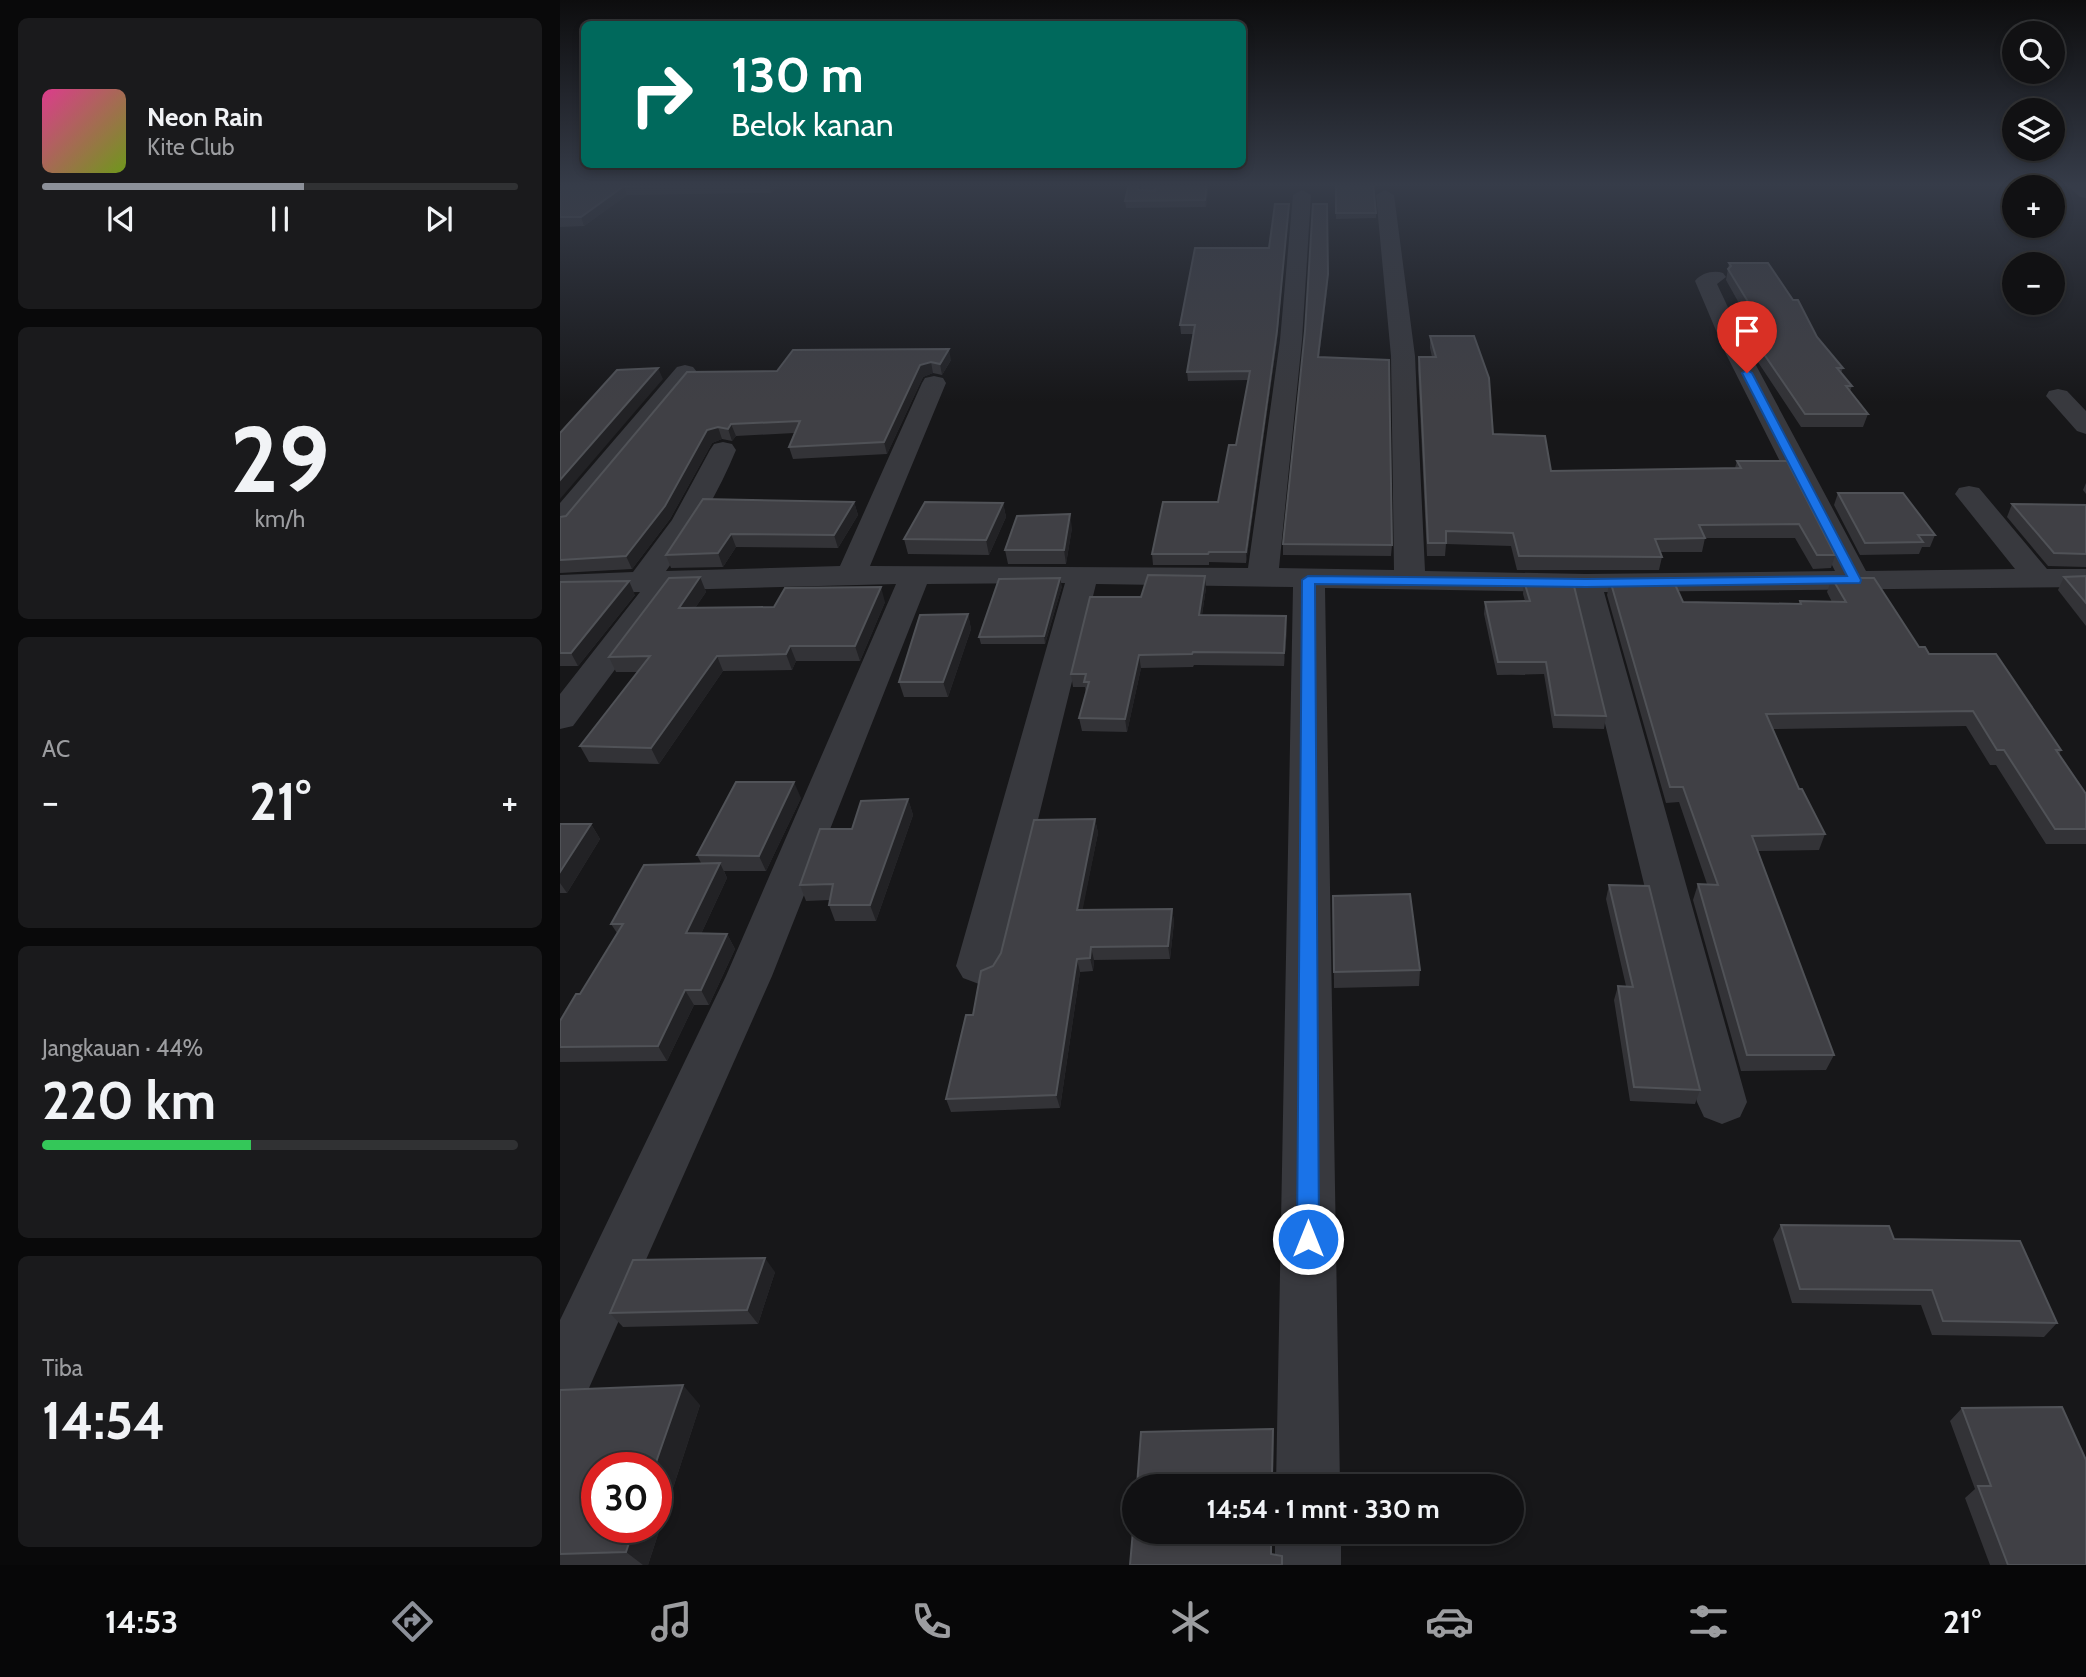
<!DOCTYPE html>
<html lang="id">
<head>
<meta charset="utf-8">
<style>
	:root { --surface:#111113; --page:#1a1a1c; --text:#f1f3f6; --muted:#9c9da0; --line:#303133; --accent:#8c9099 }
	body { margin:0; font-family:Cabin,sans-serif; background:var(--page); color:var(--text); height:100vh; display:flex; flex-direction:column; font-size:26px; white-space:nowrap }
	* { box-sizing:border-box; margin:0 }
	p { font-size:23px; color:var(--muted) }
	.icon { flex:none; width:38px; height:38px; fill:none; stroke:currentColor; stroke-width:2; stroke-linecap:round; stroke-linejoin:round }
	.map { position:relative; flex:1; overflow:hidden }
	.panel { display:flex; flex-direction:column; gap:18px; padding:18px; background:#09090a; width:560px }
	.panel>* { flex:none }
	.guide { position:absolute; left:21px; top:21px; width:665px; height:147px; border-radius:10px; box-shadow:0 4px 10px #0003,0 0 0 2px var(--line); background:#00695c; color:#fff; overflow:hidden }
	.tools { position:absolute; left:1442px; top:21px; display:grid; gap:14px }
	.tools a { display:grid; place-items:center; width:63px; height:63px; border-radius:50%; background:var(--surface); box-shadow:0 4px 10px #0003,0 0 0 2px var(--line); font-size:35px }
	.speed { position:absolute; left:21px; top:1452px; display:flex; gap:14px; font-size:35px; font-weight:700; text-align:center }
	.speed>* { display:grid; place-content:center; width:91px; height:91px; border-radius:50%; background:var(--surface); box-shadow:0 4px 10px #0003,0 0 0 2px var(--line); line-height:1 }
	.speed .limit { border:10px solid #d22; background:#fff; color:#111 }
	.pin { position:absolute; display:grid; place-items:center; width:60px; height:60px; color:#fff; margin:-72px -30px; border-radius:50% 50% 50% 0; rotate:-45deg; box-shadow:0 0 7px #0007 }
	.pin .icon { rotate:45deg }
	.me { position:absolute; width:77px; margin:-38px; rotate:0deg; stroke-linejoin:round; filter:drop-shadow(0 0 5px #0008) }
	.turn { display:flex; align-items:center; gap:24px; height:147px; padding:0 35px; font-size:32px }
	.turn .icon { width:91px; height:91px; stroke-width:2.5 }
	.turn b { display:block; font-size:49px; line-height:60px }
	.big { font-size:52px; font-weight:700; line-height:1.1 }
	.panel .card { flex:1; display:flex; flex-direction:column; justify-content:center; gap:10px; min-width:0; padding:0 24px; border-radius:10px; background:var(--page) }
	.panel .dial { align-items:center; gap:0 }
	.dial b { font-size:91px; line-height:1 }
	.song { display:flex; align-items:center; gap:21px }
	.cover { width:84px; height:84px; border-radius:10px; background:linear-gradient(135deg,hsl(330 70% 55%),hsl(80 70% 35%)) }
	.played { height:7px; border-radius:4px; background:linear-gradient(90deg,var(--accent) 55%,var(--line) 55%) }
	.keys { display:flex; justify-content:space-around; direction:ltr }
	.heat { display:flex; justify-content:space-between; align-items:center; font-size:38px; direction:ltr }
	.charge { height:10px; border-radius:5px; background:linear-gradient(90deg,#34c759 44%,var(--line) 0) }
	.trip { position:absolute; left:562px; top:1474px; width:402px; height:70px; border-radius:35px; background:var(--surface); box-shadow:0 4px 10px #0003,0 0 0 2px var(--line); font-weight:700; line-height:70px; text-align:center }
	.tab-bar { display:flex; height:112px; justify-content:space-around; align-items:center; background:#070708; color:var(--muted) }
	.tab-bar .icon { width:49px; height:49px }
	.tab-bar .on { color:var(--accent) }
	.tab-bar b { font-size:32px; color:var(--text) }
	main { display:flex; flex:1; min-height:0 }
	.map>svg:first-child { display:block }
</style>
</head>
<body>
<main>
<section class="panel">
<div class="card">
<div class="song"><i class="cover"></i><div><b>Neon Rain</b><p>Kite Club</p></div></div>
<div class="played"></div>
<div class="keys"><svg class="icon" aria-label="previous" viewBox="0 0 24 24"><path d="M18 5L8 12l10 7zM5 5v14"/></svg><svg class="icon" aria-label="pause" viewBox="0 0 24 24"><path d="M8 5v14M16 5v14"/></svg><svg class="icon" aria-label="next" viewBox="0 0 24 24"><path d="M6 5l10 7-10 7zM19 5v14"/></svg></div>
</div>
<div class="card dial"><b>29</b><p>km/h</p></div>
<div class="card"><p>AC</p>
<div class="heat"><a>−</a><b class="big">21°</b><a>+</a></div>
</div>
<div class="card"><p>Jangkauan · 44%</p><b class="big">220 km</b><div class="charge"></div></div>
<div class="card"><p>Tiba</p><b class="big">14:54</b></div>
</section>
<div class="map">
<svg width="1526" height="1565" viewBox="0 0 1526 1565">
	<rect width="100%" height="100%" fill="#171719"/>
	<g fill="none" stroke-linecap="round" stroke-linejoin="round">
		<!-- street -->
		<g fill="#38393e" fill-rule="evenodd">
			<path d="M 582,183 L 598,183 L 594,196 L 582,196 L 579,192 Z"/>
			<path d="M 1505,183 L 1524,183 L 1526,198 L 1520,197 Z"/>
			<path d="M 742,190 L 751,195 L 742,340 L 719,568 L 834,570 L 831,356 L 816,195 L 825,190 L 834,195 L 855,356 L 865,571 L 1026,574 L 1275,571 L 1166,354 L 1135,281 C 1141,273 1154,270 1163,273 L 1166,277 L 1157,284 L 1190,354 L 1306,571 L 1455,569 L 1395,494 L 1399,488 L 1409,486 L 1419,488 L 1487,569 L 1526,569 L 1526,587 L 1044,592 L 1187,1102 L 1180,1117 L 1162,1124 L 1144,1117 L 1137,1102 L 1013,592 L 765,588 L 780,1486 L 716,1486 L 733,587 L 536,584 L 442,966 L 435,978 L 419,984 L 403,978 L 396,966 L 505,583 L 367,584 L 212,976 L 21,1406 L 0,1415 L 0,1320 L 166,976 L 336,584 L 114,590 L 13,726 L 0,729 L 0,694 L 80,592 L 0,593 L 0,575 L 73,572 L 112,520 L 150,450 L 154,444 L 163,442 L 172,444 L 176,450 C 158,494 134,533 106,571 L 280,566 L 362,383 L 365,378 L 374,376 L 383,378 L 386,383 L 310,566 L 688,568 L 720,340 L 733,195 Z"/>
			<path d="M 125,365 L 133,367 L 137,372 L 133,377 L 10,527 L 0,530 L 0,503 L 117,367 Z"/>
			<path d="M 1498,389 L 1507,391 L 1526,411 L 1526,434 L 1517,431 L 1486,396 L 1489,391 Z"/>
			<rect x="715" y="1531" width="66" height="34"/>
		</g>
	</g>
	<!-- wall -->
	<g fill="#333337">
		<path d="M 0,183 L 223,183 L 211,193 L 67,195 L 24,226 L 0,227 Z"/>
		<path d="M 508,183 L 580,183 L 578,188 L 579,190 L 595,191 L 597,183 L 649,183 L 646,207 L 566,208 L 565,201 L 569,186 L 509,186 Z"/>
		<path d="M 776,183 L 816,213 L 816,218 L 776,219 Z"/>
		<path d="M 729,204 L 717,340 L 686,563 L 649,562 L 649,565 L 593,565 L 592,554 L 658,502 L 676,445 L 689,380 L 628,381 L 627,372 L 633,334 L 621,334 L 620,325 L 709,248 Z"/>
		<path d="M 1169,263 L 1257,337 L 1283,368 L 1281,373 L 1292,386 L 1290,391 L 1308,414 L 1303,427 L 1241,427 L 1192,353 L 1175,316 L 1178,305 L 1180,305 L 1166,280 Z"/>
		<path d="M 768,283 L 759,357 L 832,545 L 831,556 L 723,555 L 723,544 Z"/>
		<path d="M 870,336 L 933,434 L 991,471 L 1175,468 L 1177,461 L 1275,555 L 1271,568 L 1253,569 L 1235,538 L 1145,538 L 1142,552 L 1101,552 L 1102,557 L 1099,570 L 957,570 L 951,546 L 886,544 L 885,556 L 867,556 L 858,369 L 859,357 L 872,357 L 870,348 Z"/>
		<path d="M 391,360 L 382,375 L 373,373 L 363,377 L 327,454 L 233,459 L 229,447 L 234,433 L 176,436 L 172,441 L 162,439 L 152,443 L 110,519 L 72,569 L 0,573 L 0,517 L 6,516 L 217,371 Z"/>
		<path d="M 1526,483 L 1526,494 L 1523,490 Z"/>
		<path d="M 1278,493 L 1375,535 L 1370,547 L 1362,547 L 1359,554 L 1300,555 L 1274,505 Z"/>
		<path d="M 143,499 L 294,502 L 298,515 L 278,548 L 176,547 L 163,567 L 111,568 L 106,555 Z"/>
		<path d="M 443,503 L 446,517 L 429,555 L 348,554 L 344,539 Z"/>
		<path d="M 1452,504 L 1526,505 L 1526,567 L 1488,566 L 1447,517 Z"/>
		<path d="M 512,528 L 506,564 L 448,564 L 445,550 Z"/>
		<path d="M 1526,576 L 1526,626 L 1498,590 L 1504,577 Z"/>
		<path d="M 140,577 L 146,592 L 135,608 L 214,607 L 325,602 L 300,661 L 236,661 L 232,670 L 163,671 L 99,764 L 29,762 L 20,746 L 78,672 L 56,672 L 49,657 Z"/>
		<path d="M 1272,578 L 1359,647 L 1501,750 L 1499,755 L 1526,794 L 1526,844 L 1486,844 L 1436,765 L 1430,765 L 1406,726 L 1213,729 L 1239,789 L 1265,834 L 1259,850 L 1198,851 L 1274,1055 L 1266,1070 L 1181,1071 L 1133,900 L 1138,884 L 1147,884 L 1119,802 L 1106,803 L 1047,595 L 1050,580 L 1123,602 L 1239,604 L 1240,601 L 1272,602 L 1267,592 Z"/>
		<path d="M 964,581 L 1046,716 L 1044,729 L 993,728 L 984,674 L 937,675 L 924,614 L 925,602 L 965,601 L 963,594 Z"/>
		<path d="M 0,582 L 75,595 L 18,666 L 0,666 Z"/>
		<path d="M 502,586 L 485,644 L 421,644 L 419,637 Z"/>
		<path d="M 646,588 L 642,615 L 727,629 L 724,666 L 634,665 L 633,667 L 581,668 L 567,732 L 522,731 L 519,718 L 526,693 L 525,687 L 513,687 L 511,674 L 581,597 Z"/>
		<path d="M 408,614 L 411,629 L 388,697 L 344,697 L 339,682 Z"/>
		<path d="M 241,798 L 206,871 L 164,871 L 167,878 L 141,934 L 167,934 L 175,949 L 149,1005 L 134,1005 L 107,1061 L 0,1062 L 0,1021 L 20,994 L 57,933 L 51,924 L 141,863 L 137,855 Z"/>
		<path d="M 348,799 L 353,815 L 316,921 L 275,921 L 269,905 L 270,900 L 246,901 L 240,885 L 292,829 Z"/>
		<path d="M 535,819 L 538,833 L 522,910 L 612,909 L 614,922 L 610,959 L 534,960 L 533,971 L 520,972 L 500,1108 L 391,1112 L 386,1099 L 413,1015 Z"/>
		<path d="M 0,824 L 31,824 L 40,839 L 7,893 L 0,893 Z"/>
		<path d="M 1049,885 L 1140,1090 L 1135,1104 L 1070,1101 L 1054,1000 L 1058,986 L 1066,986 L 1046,899 Z"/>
		<path d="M 773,896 L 860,970 L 859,986 L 774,988 Z"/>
		<path d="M 1221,1225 L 1334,1239 L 1497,1323 L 1484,1337 L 1372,1335 L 1361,1305 L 1232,1303 L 1213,1239 Z"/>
		<path d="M 215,1272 L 198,1324 L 63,1327 L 50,1313 Z"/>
		<path d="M 0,1390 L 140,1405 L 88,1565 L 0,1565 Z"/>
		<path d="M 1402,1408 L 1526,1565 L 1430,1565 L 1405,1498 L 1415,1489 L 1390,1421 Z"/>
	</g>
	<!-- shaded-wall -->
	<g fill="#222225">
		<path d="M 210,183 L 223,183 L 211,193 L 208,184 Z"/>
		<path d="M 647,183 L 649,183 L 646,207 L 645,200 Z"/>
		<path d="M 64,186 L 67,195 L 24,226 L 21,217 Z"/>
		<path d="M 729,204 L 717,340 L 686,563 L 686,552 Z"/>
		<path d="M 768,274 L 768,283 L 758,366 L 758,357 Z"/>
		<path d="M 389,349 L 391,360 L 382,375 L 380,364 Z"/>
		<path d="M 371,362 L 373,373 L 363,377 L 327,454 L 324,442 L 360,365 Z"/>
		<path d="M 98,368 L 103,379 L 0,499 L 0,480 Z"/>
		<path d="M 171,424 L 176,436 L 172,441 L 168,429 Z"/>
		<path d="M 158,427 L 162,439 L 152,443 L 110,519 L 72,569 L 66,556 L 147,430 Z"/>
		<path d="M 294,502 L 298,515 L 278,548 L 274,535 Z"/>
		<path d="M 443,503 L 446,517 L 429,555 L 426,540 Z"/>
		<path d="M 510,514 L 512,528 L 506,564 L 504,550 Z"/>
		<path d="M 171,534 L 176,547 L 163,567 L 158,553 Z"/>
		<path d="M 645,576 L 646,588 L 640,628 L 639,615 Z"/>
		<path d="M 140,577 L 146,592 L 125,623 L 119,608 Z"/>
		<path d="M 500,578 L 502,586 L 485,644 L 484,636 Z"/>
		<path d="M 69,581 L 75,595 L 18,666 L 11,653 Z"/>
		<path d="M 321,587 L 325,602 L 300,661 L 295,646 Z"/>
		<path d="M 408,614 L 411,629 L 388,697 L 383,682 Z"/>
		<path d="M 726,616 L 727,629 L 724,666 L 724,653 Z"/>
		<path d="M 230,646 L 236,661 L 232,670 L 226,654 Z"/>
		<path d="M 579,655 L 581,668 L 567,732 L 565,719 Z"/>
		<path d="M 157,656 L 163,671 L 99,764 L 91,748 Z"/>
		<path d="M 234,782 L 241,798 L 206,871 L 199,856 Z"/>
		<path d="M 348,799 L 353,815 L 316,921 L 310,905 Z"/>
		<path d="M 535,819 L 538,833 L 520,923 L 517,910 Z"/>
		<path d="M 31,824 L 40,839 L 7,893 L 0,883 L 0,872 Z"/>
		<path d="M 160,863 L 167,878 L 134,949 L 126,933 Z"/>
		<path d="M 612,909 L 614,922 L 610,959 L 608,946 Z"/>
		<path d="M 167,934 L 175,949 L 149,1005 L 141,990 Z"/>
		<path d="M 531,947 L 534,960 L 533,971 L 530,958 Z"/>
		<path d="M 517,959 L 520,972 L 500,1108 L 496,1095 Z"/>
		<path d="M 125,990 L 134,1005 L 107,1061 L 98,1046 Z"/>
		<path d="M 205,1258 L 215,1272 L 198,1324 L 187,1310 Z"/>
		<path d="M 123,1385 L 140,1405 L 88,1565 L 83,1565 L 66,1552 L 74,1528 L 96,1528 L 96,1468 L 94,1468 Z"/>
		<path d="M 713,1429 L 714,1441 L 713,1486 L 712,1474 Z"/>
	</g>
	<!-- building -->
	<g fill="#404045" stroke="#505257" stroke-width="2">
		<path d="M 0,183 L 210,183 L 208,184 L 64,186 L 21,217 L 0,217 Z"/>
		<path d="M 569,183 L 576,183 L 579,190 L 595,191 L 597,183 L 647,183 L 645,200 L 565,201 Z"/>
		<path d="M 776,183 L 813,183 L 816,213 L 776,213 Z"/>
		<path d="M 715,204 L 729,204 L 717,331 L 686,552 L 649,552 L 648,554 L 592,554 L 603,502 L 658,502 L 669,445 L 676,445 L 690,371 L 627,372 L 635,325 L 620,325 L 635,248 L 709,248 Z"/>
		<path d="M 753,204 L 767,204 L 768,274 L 758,357 L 829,360 L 832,545 L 723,544 L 745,331 Z"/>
		<path d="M 1169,263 L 1208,263 L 1233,300 L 1238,300 L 1257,337 L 1283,368 L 1277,368 L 1292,386 L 1286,386 L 1308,414 L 1245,414 L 1195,341 L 1178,305 L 1190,305 L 1168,269 L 1171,266 Z"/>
		<path d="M 870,336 L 914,336 L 929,378 L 933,434 L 985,436 L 991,471 L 1181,468 L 1177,461 L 1227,461 L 1275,555 L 1257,555 L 1239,524 L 1139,525 L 1145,538 L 1095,539 L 1102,557 L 959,556 L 953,533 L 886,531 L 886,543 L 868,543 L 859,357 L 876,357 Z"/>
		<path d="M 389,349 L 380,364 L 371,362 L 360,365 L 324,442 L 229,447 L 240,421 L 171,424 L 168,429 L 158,427 L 147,430 L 105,506 L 66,556 L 0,560 L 0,517 L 6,516 L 127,372 L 217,371 L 233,350 Z"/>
		<path d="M 98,368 L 0,480 L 0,433 L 57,370 Z"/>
		<path d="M 1278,493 L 1343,493 L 1375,535 L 1358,535 L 1363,542 L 1305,543 Z"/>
		<path d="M 143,499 L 294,502 L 274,535 L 171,534 L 158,553 L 106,555 Z"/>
		<path d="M 365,502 L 443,503 L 426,540 L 344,539 Z"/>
		<path d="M 1452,504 L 1526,505 L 1526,554 L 1494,553 Z"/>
		<path d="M 510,514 L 504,550 L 445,550 L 457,516 Z"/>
		<path d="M 588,575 L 645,576 L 639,615 L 726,616 L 724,653 L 633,652 L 632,654 L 579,655 L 565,719 L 519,718 L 529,682 L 524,682 L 526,674 L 511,674 L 530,597 L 581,597 Z"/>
		<path d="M 1526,576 L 1526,603 L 1504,577 Z"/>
		<path d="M 140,577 L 119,608 L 214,607 L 225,588 L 321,587 L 295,646 L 230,646 L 226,654 L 157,656 L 91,748 L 20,746 L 90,656 L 49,657 L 109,578 Z"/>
		<path d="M 500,578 L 484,636 L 419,637 L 439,579 Z"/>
		<path d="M 1272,578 L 1314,578 L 1359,647 L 1365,647 L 1369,654 L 1436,654 L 1501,750 L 1496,750 L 1526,794 L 1526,829 L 1495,829 L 1444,750 L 1437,750 L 1413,711 L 1206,714 L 1239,789 L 1242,789 L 1265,834 L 1192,836 L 1274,1055 L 1187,1055 L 1138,884 L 1158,885 L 1123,787 L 1110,787 L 1050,580 L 1113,580 L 1123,602 L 1241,604 L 1240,601 L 1286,602 Z"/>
		<path d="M 69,581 L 11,653 L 0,653 L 0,582 Z"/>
		<path d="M 964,581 L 1013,582 L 1046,716 L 995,715 L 986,662 L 938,662 L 925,602 L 970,601 Z"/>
		<path d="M 408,614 L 383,682 L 339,682 L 360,615 Z"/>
		<path d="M 176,782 L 234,782 L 199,856 L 137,855 Z"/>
		<path d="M 348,799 L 310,905 L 269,905 L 273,884 L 240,885 L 260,829 L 292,829 L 301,801 Z"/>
		<path d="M 535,819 L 517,910 L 612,909 L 608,946 L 531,947 L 530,958 L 517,959 L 496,1095 L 386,1099 L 406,1015 L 413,1015 L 421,971 L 433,966 L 441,953 L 474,820 Z"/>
		<path d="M 0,824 L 31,824 L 0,872 Z"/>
		<path d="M 160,863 L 126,933 L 167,934 L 141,990 L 125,990 L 98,1046 L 0,1047 L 0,1021 L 16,994 L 20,994 L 63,924 L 51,924 L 84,865 Z"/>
		<path d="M 1049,885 L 1089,886 L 1140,1090 L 1074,1087 L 1058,986 L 1073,987 Z"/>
		<path d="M 850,894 L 860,970 L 774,972 L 773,896 Z"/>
		<path d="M 1221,1225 L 1329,1226 L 1334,1239 L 1460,1241 L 1497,1323 L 1383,1321 L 1372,1290 L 1240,1289 Z"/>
		<path d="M 205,1258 L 187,1310 L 50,1313 L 73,1260 Z"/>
		<path d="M 123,1385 L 94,1468 L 37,1468 L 37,1528 L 74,1528 L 66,1552 L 0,1554 L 0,1390 Z"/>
		<path d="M 1502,1407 L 1526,1460 L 1526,1565 L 1448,1565 L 1418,1486 L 1431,1486 L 1402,1408 Z"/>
		<path d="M 713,1429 L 712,1474 L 722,1476 L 722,1486 L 577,1486 L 581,1432 Z"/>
		<path d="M 574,1519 L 574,1531 L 711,1531 L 711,1554 L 722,1556 L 722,1565 L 570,1565 Z"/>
	</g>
	<!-- sky -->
	<linearGradient id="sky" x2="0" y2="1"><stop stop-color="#0d0d0e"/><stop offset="0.46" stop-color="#363c49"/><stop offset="1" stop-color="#363c49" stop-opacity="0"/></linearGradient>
	<rect width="1526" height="402" fill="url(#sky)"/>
	<!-- route -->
	<path fill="#1a73e8" stroke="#114b97" stroke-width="2" d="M 1187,370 L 1192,373 L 1301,580 L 1300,583 L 1026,587 L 755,584 L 759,1239 L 756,1246 L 748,1249 L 740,1246 L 737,1239 L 742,580 L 748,576 L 1026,579 L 1287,576 L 1182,373 Z"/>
</svg>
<div class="tools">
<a><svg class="icon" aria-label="search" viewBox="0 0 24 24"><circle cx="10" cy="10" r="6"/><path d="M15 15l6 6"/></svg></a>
<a><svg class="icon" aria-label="layers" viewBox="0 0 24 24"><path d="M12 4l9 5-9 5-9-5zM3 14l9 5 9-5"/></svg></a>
<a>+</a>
<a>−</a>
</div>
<div class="speed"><div class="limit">30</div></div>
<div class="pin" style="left:1187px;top:373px;background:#d93025"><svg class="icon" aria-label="arrive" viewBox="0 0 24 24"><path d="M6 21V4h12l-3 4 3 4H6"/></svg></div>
<svg class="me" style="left:748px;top:1239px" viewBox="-20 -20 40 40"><circle r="17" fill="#1a73e8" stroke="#fff" stroke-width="3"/><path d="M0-11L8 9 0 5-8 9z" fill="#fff"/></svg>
<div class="trip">14:54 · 1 mnt · 330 m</div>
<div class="guide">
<div class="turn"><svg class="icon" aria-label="right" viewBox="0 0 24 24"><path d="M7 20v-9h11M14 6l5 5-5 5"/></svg><div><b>130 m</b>Belok kanan</div></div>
</div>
</div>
</main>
<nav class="tab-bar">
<b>14:53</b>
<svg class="icon on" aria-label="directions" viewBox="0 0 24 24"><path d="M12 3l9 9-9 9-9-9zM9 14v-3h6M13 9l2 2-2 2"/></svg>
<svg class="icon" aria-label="music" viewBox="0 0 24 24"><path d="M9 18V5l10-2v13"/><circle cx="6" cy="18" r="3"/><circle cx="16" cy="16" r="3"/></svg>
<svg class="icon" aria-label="phone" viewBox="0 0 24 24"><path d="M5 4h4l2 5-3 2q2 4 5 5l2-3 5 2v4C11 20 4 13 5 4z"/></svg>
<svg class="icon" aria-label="climate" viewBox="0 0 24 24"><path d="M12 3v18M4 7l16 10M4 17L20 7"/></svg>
<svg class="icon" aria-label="car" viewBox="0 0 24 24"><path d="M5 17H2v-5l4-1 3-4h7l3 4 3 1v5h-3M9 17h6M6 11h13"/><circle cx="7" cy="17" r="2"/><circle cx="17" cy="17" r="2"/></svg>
<svg class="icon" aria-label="filters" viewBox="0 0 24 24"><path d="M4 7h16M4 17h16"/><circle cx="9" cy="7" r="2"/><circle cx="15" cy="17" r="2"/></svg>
<b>21°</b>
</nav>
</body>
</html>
